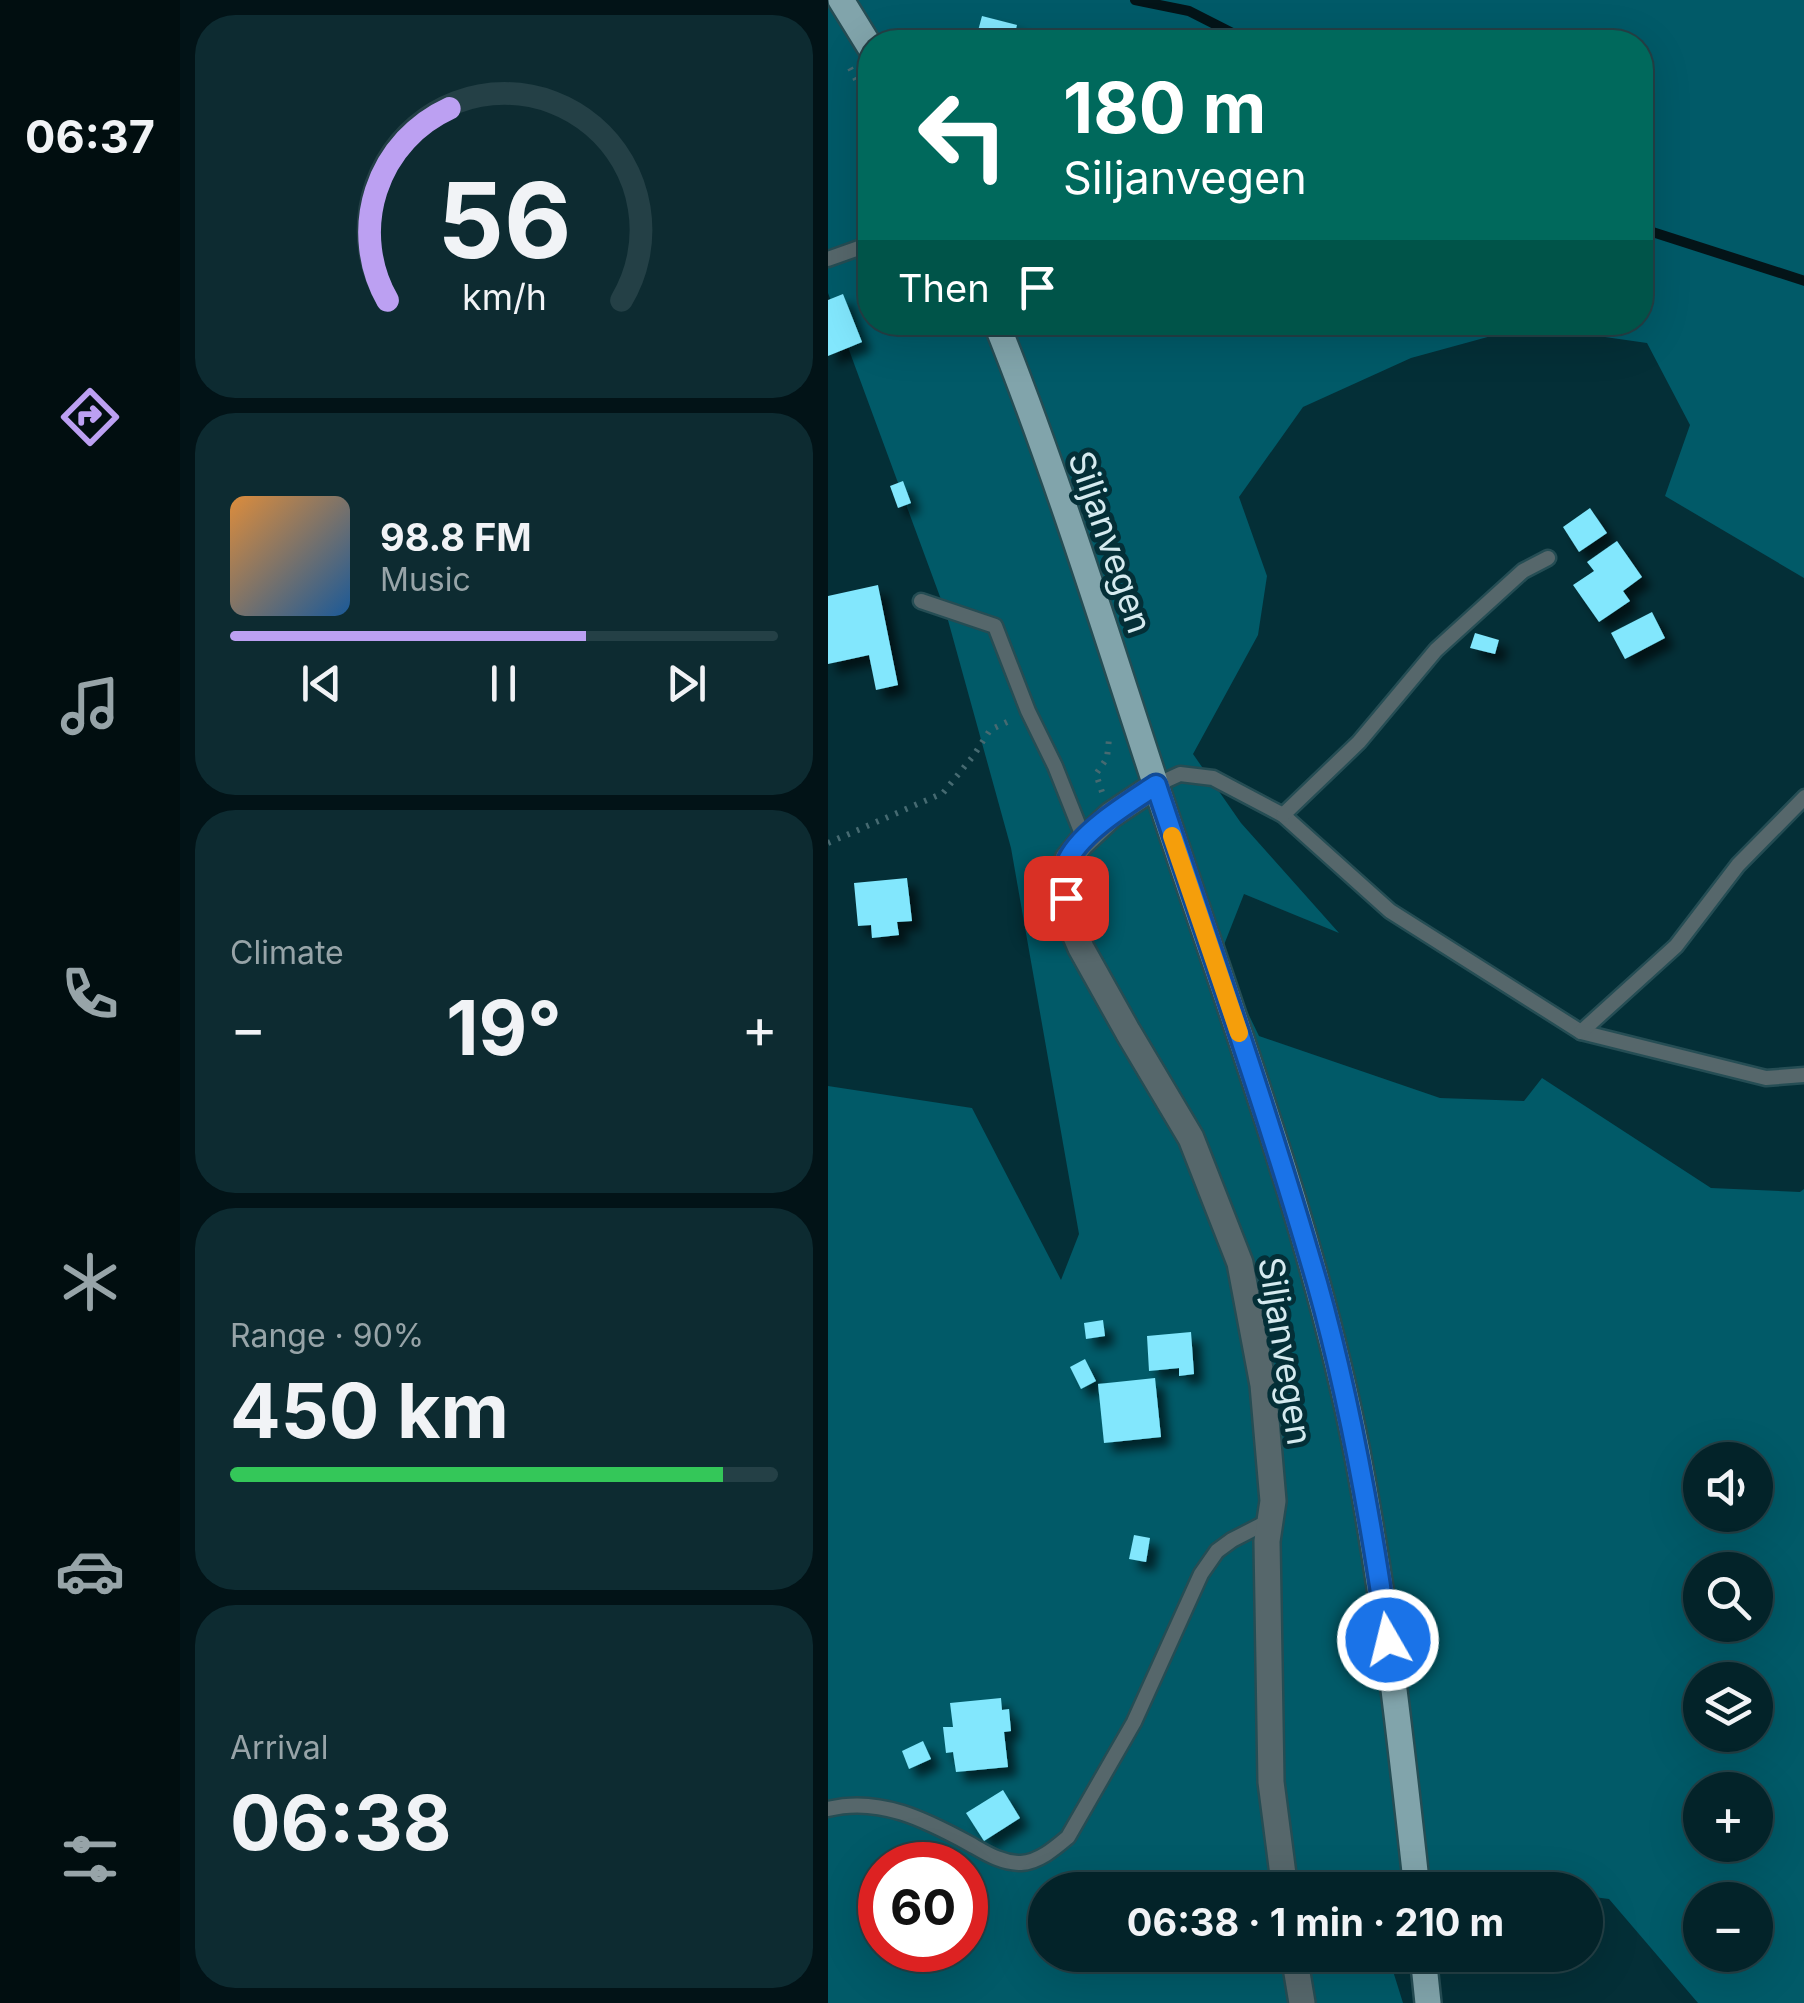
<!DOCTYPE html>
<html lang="en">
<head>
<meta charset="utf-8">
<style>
	:root { --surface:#032329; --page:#0d2b31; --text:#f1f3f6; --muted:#97a4a8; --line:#244046; --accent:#bca0f2 }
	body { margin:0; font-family:Inter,sans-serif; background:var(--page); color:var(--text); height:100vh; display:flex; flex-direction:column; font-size:38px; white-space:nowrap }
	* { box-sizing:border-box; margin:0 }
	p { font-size:32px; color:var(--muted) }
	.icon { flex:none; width:55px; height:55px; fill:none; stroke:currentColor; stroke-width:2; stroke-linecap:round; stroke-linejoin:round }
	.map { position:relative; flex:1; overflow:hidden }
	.sheet { display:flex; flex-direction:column; gap:15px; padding:15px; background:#021317; width:648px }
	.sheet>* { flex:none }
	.top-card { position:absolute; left:30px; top:30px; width:795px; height:305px; border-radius:40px; box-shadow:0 10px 40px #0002,0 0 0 2px var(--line); background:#00695c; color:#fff; overflow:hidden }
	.controls { position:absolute; left:855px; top:1442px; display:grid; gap:20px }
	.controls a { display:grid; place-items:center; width:90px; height:90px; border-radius:50%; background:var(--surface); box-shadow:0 10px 40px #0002,0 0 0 2px var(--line); font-size:50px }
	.speed { position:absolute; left:30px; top:1842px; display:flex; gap:20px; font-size:50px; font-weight:700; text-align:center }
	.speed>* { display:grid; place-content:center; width:130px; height:130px; border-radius:50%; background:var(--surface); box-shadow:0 10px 40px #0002,0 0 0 2px var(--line); line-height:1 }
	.speed .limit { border:15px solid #d22; background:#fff; color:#111 }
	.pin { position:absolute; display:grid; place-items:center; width:85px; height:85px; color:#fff; margin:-42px; border-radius:20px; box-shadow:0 5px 15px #0006 }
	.me { position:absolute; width:110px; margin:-55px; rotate:352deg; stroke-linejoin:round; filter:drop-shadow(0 0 8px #0008) }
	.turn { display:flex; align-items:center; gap:35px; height:210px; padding:0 40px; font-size:45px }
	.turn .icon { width:130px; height:130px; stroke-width:2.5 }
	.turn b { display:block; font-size:70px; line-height:85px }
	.then { display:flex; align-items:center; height:95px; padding:0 40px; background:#0003; gap:20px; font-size:38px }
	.big { font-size:75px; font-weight:700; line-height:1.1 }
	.sheet .widget { flex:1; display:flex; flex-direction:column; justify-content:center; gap:15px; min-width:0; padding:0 35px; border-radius:40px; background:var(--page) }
	.sheet .dial { align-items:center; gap:0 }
	.dial svg { height:260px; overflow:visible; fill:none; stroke:var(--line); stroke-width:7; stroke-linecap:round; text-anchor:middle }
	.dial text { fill:var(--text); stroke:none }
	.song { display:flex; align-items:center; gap:30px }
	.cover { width:120px; height:120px; border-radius:15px; background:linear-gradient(135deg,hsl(30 70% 55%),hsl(210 70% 35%)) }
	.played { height:10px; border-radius:5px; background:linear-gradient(90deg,var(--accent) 65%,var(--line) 65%) }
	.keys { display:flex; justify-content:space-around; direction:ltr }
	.heat { display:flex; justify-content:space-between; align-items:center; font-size:55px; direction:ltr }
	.charge { height:15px; border-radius:8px; background:linear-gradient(90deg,#34c759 90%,var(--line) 0) }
	.trip { position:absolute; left:200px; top:1872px; width:575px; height:100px; border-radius:50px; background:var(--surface); box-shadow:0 10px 40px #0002,0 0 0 2px var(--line); font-weight:700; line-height:100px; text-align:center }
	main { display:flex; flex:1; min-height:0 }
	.tab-bar { display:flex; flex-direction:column; width:180px; justify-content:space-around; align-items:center; background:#010e10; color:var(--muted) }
	.tab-bar .icon { width:70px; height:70px }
	.tab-bar .on { color:var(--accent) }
	.tab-bar b { font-size:45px; color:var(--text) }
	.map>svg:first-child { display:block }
</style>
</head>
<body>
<main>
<nav class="tab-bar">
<b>06:37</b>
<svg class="icon on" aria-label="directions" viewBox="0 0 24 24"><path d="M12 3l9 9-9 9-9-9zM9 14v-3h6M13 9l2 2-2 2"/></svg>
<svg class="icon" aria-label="music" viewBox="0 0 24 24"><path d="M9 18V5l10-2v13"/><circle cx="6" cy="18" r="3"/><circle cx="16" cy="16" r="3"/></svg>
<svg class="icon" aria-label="phone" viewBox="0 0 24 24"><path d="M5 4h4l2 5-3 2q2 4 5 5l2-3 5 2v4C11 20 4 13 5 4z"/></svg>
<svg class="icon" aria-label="climate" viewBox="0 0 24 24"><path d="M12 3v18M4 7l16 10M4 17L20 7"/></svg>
<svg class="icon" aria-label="car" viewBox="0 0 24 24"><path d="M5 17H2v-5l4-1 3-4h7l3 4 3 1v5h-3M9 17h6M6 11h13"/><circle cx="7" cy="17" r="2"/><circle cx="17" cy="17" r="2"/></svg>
<svg class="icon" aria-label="filters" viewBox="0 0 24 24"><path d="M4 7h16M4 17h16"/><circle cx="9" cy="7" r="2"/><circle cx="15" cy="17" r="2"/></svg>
</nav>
<section class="sheet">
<div class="widget dial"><svg viewBox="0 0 100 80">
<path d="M14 69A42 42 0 1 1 86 69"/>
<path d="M14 69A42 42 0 0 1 33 10" stroke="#bca0f2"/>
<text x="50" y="56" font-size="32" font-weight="700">56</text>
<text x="50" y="72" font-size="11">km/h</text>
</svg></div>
<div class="widget">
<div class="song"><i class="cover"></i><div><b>98.8 FM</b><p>Music</p></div></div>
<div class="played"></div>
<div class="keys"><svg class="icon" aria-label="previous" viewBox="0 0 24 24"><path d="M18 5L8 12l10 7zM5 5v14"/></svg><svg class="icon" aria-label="pause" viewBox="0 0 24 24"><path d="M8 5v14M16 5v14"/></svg><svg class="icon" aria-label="next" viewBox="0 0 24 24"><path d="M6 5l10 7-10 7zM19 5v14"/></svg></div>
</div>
<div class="widget"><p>Climate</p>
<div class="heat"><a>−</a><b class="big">19°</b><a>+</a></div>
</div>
<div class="widget"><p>Range · 90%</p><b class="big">450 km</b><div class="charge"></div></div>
<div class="widget"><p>Arrival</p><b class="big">06:38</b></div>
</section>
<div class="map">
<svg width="977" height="2003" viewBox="0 0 977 2003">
	<defs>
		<filter id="shadow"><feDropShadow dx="9" dy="9" stdDeviation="5" flood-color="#0009"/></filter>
	</defs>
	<rect width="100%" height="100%" fill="#042f37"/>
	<!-- green -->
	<path fill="#015a68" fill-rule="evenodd" d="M 0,0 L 976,0 L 976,578 L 837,496 L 862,425 L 819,343 L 700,326 L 583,358 L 475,407 L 411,497 L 439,576 L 430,635 L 365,754 L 413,823 L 511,933 L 416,894 L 392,955 L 431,1036 L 612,1098 L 696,1101 L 714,1078 L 883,1188 L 972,1192 L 976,1189 L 976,2003 L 870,2003 L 781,1899 L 758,1896 L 758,1890 L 720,1890 L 699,1887 L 697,1890 L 218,1890 L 218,1955 L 560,1955 L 575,2003 L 0,2003 L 0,1086 L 144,1108 L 233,1280 L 251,1234 L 183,848 L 118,613 L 0,293 ZM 42,42 L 812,42 L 812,322 L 42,322 ZM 872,1460 L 928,1460 L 928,1515 L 872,1515 ZM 872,1570 L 928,1570 L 928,1625 L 872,1625 ZM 872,1680 L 928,1680 L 928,1735 L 872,1735 ZM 872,1790 L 928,1790 L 928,1845 L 872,1845 ZM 52,1865 L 138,1865 L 138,1950 L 52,1950 ZM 872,1900 L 928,1900 L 928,1955 L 872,1955 Z"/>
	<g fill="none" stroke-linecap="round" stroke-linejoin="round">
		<!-- stream -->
		<g stroke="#041418" stroke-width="10">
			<path d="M 307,0 L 361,11 L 422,42"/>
			<path d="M 812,228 L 977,281"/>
		</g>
	</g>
	<!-- building -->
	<g fill="#82e7fd" filter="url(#shadow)">
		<path d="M 154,16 L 189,25 L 185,42 L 147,42 Z"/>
		<path d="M 15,294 L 34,342 L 0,356 L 0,300 Z"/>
		<path d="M 75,481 L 83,503 L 70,508 L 62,486 Z"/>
		<path d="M 762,508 L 779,533 L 751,552 L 735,527 Z"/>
		<path d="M 789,541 L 814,577 L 795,591 L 802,601 L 771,622 L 745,585 L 766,571 L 759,562 Z"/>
		<path d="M 50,585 L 70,685 L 48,690 L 41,655 L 0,664 L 0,596 Z"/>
		<path d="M 824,612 L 837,638 L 797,659 L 783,633 Z"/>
		<path d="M 647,633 L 671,640 L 667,654 L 642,648 Z"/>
		<path d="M 79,878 L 84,921 L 69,922 L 71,935 L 44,938 L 43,925 L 30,926 L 26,883 Z"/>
		<path d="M 275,1320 L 277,1336 L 258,1339 L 256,1323 Z"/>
		<path d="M 363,1332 L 366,1374 L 351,1376 L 351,1368 L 321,1371 L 319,1336 Z"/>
		<path d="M 257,1359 L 268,1381 L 253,1389 L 242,1367 Z"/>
		<path d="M 327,1378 L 333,1437 L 276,1443 L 270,1384 Z"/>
		<path d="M 306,1535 L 322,1538 L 318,1562 L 301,1559 Z"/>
		<path d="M 173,1698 L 174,1710 L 181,1709 L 183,1731 L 176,1732 L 180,1767 L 128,1772 L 125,1752 L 118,1753 L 115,1727 L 125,1727 L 122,1703 Z"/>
		<path d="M 95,1741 L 103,1759 L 81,1769 L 74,1751 Z"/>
		<path d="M 175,1790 L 192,1818 L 156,1841 L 138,1813 Z"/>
	</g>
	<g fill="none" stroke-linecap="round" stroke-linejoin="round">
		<!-- lane casing -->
		<g stroke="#254d54" stroke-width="19">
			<g id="lane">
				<path d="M 0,259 L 42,244"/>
				<path d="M 93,601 L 167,626 L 200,711 L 227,766 L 256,839"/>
				<path d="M 328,785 L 352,774 L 385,778 L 455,815 L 562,911 L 753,1032 L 938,1078 L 977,1075"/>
				<path d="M 455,815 L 531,742 L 608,650 L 695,571 L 720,558"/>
				<path d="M 753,1032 L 848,946 L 910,865 L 977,797"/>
				<path d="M 0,1809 C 51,1796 98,1820 142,1844 C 158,1853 173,1863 193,1863 C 211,1862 227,1848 240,1837 L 306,1722 L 373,1574 L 389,1551 L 404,1540 L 441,1521"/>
			</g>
		</g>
		<!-- street casing -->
		<g stroke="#254d54" stroke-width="30">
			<g id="street">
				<path d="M 328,785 L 283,815 L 253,843 L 240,859 L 236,877 L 240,918 L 253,948 L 300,1032 L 363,1138 L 412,1263 L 435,1385 L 445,1501 L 439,1541 L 443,1782 L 457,1890"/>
				<path d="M 466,1955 L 474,2003"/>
			</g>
		</g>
		<!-- primary casing -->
		<g stroke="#254d54" stroke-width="30">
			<g id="primary">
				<path d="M 13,0 L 42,47"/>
				<path d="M 168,322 C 237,494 290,673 349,849 C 415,1047 489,1247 529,1452 C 557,1597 573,1743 589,1890"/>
				<path d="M 595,1955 L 600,2003"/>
			</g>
		</g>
		<!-- path -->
		<g stroke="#466a71" stroke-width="6" stroke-dasharray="2.5 8" stroke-linecap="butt">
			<path d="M 22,68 L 42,106"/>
			<path d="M 274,792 L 268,774 L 279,758 L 281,739"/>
			<path d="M 0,843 L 115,793 L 146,755 L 162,730 L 181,721"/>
		</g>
		<!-- lane -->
		<use href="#lane" stroke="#56676b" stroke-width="14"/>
		<!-- street -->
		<use href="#street" stroke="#56676b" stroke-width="25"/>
		<!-- primary -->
		<use href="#primary" stroke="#81a4ab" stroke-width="25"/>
	</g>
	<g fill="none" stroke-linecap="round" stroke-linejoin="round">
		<!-- route casing -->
		<g stroke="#114b97" stroke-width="25">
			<path id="route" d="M 238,898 C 237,885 234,870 241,858 C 256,830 301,803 328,785 C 383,950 441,1116 489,1283 C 522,1400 543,1520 560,1640"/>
		</g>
		<!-- route -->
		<use href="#route" stroke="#1a73e8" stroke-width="18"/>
		<!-- slow -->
		<path stroke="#f59e0b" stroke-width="18" d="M 344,836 L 411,1033"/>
	</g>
	<g text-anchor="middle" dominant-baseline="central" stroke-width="10" stroke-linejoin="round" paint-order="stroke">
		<!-- street labels -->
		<g font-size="35" fill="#d5eaef" stroke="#042f37">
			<text transform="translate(283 542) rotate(71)">Siljanvegen</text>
			<text transform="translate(458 1351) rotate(81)">Siljanvegen</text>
		</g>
	</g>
</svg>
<div class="controls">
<a><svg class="icon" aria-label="sound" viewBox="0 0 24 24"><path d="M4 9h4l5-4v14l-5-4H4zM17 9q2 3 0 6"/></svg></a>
<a><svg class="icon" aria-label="search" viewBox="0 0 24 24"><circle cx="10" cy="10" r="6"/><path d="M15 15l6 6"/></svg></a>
<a><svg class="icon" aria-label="layers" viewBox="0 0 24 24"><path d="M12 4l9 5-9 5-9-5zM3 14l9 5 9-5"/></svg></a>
<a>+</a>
<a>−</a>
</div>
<div class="speed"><div class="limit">60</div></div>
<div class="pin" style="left:238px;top:898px;background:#d93025"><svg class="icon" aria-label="arrive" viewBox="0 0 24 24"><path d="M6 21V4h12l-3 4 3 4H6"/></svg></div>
<svg class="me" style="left:560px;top:1640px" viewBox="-20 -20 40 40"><circle r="17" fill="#1a73e8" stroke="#fff" stroke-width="3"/><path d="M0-11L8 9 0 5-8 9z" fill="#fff"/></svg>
<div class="trip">06:38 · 1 min · 210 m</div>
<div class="top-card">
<div class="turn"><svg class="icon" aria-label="left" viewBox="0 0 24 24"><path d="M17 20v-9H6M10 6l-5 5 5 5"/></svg><div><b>180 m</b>Siljanvegen</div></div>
<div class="then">Then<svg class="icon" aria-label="arrive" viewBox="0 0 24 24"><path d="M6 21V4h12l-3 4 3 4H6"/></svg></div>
</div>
</div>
</main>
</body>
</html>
